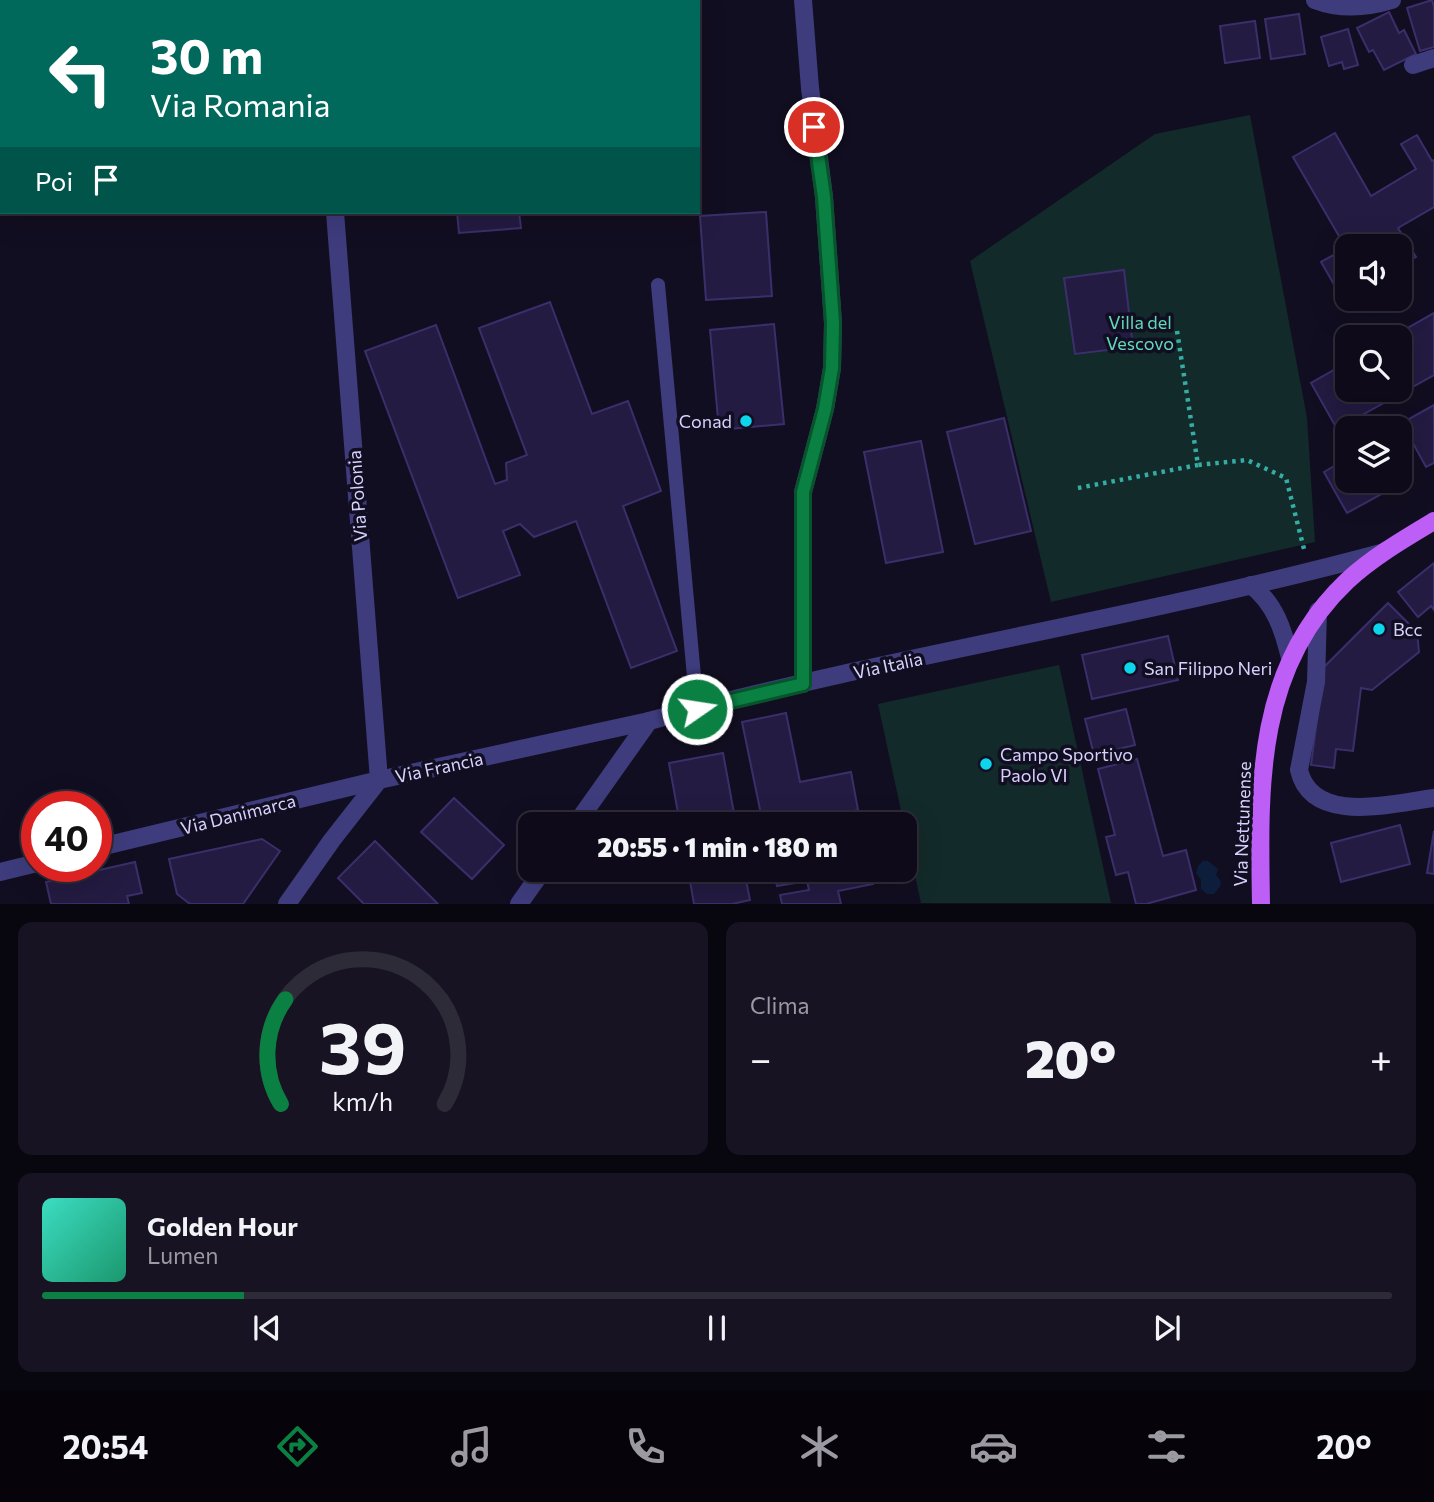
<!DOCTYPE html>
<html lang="it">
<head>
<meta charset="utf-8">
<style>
	:root { --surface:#0e0a19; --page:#171322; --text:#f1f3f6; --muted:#9b9aa2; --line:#2e2b38; --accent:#0b8043 }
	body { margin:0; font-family:Commissioner,sans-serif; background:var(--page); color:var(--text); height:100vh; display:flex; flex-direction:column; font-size:26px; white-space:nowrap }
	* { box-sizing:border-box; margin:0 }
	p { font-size:23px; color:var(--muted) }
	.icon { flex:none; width:38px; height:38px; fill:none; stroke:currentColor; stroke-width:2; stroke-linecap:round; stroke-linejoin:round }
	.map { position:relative; height:904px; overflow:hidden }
	.sheet { display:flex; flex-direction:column; gap:18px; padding:18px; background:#08060e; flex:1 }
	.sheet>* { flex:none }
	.hud { position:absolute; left:0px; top:0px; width:700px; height:214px; box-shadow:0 7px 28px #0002,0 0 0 2px var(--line); background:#00695c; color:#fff; overflow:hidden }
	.tools { position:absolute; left:1335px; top:234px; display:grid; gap:14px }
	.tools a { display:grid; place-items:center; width:77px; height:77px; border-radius:14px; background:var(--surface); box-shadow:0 7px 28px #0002,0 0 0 2px var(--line); font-size:35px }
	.speed { position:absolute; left:21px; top:791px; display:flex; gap:14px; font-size:35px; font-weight:700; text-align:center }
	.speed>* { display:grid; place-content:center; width:91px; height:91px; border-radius:50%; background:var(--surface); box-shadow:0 7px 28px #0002,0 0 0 2px var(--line); line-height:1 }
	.speed .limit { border:10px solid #d22; background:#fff; color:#111 }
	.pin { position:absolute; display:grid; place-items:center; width:60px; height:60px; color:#fff; margin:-30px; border:4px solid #fff; border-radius:50%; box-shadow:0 2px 7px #0007 }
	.me { position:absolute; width:77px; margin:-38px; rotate:77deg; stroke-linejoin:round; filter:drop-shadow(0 0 5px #0008) }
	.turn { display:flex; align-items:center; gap:24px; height:147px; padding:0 35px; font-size:32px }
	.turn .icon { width:91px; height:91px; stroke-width:2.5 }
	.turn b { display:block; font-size:49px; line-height:60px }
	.then { display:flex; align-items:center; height:66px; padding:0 35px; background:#0003; gap:14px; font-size:26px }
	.big { font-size:52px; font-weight:800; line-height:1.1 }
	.sheet .card { flex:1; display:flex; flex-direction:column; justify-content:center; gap:10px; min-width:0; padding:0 24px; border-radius:14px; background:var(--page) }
	.sheet .dial { align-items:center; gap:0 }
	.dial svg { height:182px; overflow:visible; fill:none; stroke:var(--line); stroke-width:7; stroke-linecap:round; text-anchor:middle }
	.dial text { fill:var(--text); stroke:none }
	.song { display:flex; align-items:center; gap:21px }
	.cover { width:84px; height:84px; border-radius:10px; background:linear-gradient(135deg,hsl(170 70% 55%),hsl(160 70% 35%)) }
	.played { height:7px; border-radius:4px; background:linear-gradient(90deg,var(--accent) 15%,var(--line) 15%) }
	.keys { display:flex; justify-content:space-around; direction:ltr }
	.heat { display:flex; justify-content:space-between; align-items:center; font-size:38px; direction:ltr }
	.sheet .tiles { flex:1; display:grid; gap:18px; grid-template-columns:1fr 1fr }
	.card:last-child { grid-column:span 2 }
	.trip { position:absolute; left:518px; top:812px; width:399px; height:70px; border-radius:14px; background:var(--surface); box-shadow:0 7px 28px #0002,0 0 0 2px var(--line); font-weight:800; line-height:70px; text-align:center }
	.tabs { display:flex; height:112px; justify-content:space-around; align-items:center; background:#06040a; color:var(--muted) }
	.tabs .icon { width:49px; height:49px }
	.tabs .on { color:var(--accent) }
	.tabs b { font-size:32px; color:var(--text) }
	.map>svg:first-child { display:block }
</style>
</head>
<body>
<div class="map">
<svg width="1434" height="904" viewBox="0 0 1434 904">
	<rect width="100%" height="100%" fill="#120e21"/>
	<!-- green -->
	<g fill="#122a29">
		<path d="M 1250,115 L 1307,418 L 1315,542 L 1051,602 L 970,261 L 1155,134 Z"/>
		<path d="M 1059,665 L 1111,903 L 921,903 L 878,704 Z"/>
	</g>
	<!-- water -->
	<path fill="#0c1e3c" d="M 1203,861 L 1208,861 L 1218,869 L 1216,875 L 1220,880 L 1221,885 L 1214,894 L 1207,894 L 1201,889 L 1201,880 L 1196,873 L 1198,866 Z"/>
	<!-- building -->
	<g fill="#231b41" stroke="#3b2f6b" stroke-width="2">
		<rect x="355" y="0" width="47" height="2"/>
		<path d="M 1432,0 L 1434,7 L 1434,47 L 1420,51 L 1407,8 Z"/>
		<path d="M 1389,12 L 1399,33 L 1404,30 L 1416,54 L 1384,70 L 1373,50 L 1369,52 L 1357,28 Z"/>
		<path d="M 1299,14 L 1305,54 L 1271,59 L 1265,19 Z"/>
		<path d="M 1255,21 L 1260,58 L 1225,63 L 1220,26 Z"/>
		<path d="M 1348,29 L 1358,65 L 1344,69 L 1342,62 L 1329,66 L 1321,37 Z"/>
		<path d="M 1335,133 L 1371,196 L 1416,169 L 1401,144 L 1417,135 L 1432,161 L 1434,160 L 1434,207 L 1398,228 L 1416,257 L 1400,266 L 1400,247 L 1348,247 L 1348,297 L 1343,300 L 1321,262 L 1346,248 L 1293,157 Z"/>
		<path d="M 457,212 L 519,212 L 521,228 L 459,233 Z"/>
		<path d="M 766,212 L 772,296 L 706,300 L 700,216 Z"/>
		<path d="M 1124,270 L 1133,347 L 1075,354 L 1064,278 Z"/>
		<path d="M 550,302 L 592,414 L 628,401 L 661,491 L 623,506 L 677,651 L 631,668 L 576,521 L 534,537 L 520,524 L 503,531 L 520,575 L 458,598 L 365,351 L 436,325 L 495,484 L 507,480 L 506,463 L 527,455 L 479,328 Z"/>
		<path d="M 1434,313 L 1434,375 L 1337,429 L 1311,383 L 1348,362 L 1348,390 L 1400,390 L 1400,338 L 1390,338 Z"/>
		<path d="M 774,324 L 784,424 L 719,430 L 710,330 Z"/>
		<path d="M 1434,405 L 1434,463 L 1426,467 L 1402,423 Z"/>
		<path d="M 1004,418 L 1031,531 L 975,544 L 947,432 Z"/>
		<path d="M 921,441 L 943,552 L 886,563 L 864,452 Z"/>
		<path d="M 1348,458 L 1348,481 L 1400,481 L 1400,468 L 1407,480 L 1347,513 L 1324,472 Z"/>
		<path d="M 1434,563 L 1434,610 L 1431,606 L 1418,617 L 1398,592 Z"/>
		<path d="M 1388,603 L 1417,632 L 1419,652 L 1372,690 L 1361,688 L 1353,751 L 1336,749 L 1334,768 L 1311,765 L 1324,667 Z"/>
		<path d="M 1168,636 L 1178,680 L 1092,699 L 1082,655 Z"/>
		<path d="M 1126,709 L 1135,745 L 1094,755 L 1085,719 Z"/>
		<path d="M 786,713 L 800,782 L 851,772 L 858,810 L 788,824 L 763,824 L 742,722 Z"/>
		<path d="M 723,753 L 736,824 L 680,824 L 669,763 Z"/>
		<path d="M 1137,759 L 1163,856 L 1186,850 L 1196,890 L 1146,904 L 1136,904 L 1128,872 L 1116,875 L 1106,837 L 1115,835 L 1098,769 Z"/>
		<path d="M 454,798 L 504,845 L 472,879 L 421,832 Z"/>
		<path d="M 1400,825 L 1410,864 L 1341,882 L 1331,843 Z"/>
		<path d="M 1434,831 L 1434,874 L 1427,873 Z"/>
		<path d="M 262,839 L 280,851 L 243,904 L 190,904 L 177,894 L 169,859 Z"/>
		<path d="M 375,841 L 438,904 L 364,904 L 338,878 Z"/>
		<path d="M 135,862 L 142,893 L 127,896 L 129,904 L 51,904 L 46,882 Z"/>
		<path d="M 688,870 L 744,870 L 750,900 L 732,904 L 694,904 Z"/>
		<path d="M 774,870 L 870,870 L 873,884 L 838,891 L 841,904 L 782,904 L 780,895 L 809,890 L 807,881 L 777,886 Z"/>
	</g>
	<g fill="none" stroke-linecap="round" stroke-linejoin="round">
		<!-- path -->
		<g stroke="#35ada5" stroke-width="4.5" stroke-dasharray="3.5 5" stroke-linecap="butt">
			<path d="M 1177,331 L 1198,465 L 1247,460 L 1286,478 L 1305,553"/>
			<path d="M 1078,488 L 1198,465"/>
		</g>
		<!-- service -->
		<path stroke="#3e3c7d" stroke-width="14" d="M 658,285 L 697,709"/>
		<!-- minor -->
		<g stroke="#3e3c7d" stroke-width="18">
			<path d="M 319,0 L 319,2"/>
			<path d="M 803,0 L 810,88 L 824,197 L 833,323 L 832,368 L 825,409 L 803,492 L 803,684"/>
			<path d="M 1315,0 C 1341,10 1366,8 1392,0"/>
			<path d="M 1413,65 L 1434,58"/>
			<path d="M 1318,611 L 1316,682 L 1299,770 C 1312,826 1394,803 1434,798"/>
			<path d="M 96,848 L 379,780 L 335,212"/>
			<path d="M 0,872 L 37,863"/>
			<path d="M 287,904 L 332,840 L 379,780 L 649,721"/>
		</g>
		<!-- tertiary -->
		<g stroke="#3e3c7d" stroke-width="18">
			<path d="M 1251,585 C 1275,604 1283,629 1290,658"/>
			<path d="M 576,824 L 649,721 C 891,656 1139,618 1381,553"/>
			<path d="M 519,904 L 543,870"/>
		</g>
		<!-- primary -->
		<path stroke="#bd5ef6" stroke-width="18" d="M 1261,904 C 1259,787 1255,668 1347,581 C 1373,557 1404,539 1434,521"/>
	</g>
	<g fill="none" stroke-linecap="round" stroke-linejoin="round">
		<!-- route casing -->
		<g stroke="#07532c" stroke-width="18">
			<path id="route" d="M 697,709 L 803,684 L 803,492 L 825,409 L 832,368 L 833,323 L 824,197 L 814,127"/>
		</g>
		<!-- route -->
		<use href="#route" stroke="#0b8043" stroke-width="12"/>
	</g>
	<!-- markers -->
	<g fill="#0dd6ec" stroke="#120e21" stroke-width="2.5">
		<circle cx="746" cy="421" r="7"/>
		<circle cx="1379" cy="629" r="7"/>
		<circle cx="1130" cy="668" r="7"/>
		<circle cx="986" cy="764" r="7"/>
	</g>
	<g text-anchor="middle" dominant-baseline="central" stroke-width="7" stroke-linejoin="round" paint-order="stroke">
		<!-- park labels -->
		<g font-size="18" fill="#61d8ba" stroke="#120e21">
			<text x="1140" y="322">Villa del<tspan x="1140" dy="21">Vescovo</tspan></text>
		</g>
		<!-- poi labels -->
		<g font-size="18" fill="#d6d1fd" stroke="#120e21" text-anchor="start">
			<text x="732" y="421" text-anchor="end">Conad</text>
			<text x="1393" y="629">Bcc</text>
			<text x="1144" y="668">San Filippo Neri</text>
			<text x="1000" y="754">Campo Sportivo<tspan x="1000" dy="21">Paolo VI</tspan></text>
		</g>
		<!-- street labels -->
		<g font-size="18" fill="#d6d1fd" stroke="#120e21">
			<text transform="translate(357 496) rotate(-94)">Via Polonia</text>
			<text transform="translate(888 665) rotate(-12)">Via Italia</text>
			<text transform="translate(439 767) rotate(-12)">Via Francia</text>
			<text transform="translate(238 814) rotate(-14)">Via Danimarca</text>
			<text transform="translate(1242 824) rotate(-88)">Via Nettunense</text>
		</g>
	</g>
</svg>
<div class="tools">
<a><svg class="icon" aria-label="sound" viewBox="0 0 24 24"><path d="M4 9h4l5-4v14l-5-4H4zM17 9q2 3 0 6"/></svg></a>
<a><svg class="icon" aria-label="search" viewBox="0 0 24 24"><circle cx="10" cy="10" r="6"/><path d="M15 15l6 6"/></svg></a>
<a><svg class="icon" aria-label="layers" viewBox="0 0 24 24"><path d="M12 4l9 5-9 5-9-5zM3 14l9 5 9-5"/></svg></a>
</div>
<div class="speed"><div class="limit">40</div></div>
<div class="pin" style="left:814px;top:127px;background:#d93025"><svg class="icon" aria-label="arrive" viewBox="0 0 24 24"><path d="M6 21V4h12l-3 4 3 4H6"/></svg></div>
<svg class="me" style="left:697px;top:709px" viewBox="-20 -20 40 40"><circle r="17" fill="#0b8043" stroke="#fff" stroke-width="3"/><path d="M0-11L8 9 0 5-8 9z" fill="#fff"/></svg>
<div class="trip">20:55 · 1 min · 180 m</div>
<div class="hud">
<div class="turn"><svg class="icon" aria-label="left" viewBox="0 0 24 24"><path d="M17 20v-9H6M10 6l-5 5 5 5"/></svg><div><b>30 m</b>Via Romania</div></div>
<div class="then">Poi<svg class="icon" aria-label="arrive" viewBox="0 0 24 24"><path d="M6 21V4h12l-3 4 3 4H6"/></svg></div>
</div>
</div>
<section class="sheet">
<div class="tiles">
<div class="card dial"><svg viewBox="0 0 100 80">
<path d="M14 69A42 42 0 1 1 86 69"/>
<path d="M14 69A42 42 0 0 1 16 23" stroke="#0b8043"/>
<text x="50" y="56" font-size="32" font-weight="700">39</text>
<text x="50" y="72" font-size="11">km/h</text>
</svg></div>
<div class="card"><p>Clima</p>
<div class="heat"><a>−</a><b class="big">20°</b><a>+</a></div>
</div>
<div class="card">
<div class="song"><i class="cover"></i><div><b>Golden Hour</b><p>Lumen</p></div></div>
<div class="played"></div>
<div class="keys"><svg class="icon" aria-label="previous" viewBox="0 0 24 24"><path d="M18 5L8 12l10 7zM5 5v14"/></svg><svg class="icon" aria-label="pause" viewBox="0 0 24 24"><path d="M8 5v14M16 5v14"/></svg><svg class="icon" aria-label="next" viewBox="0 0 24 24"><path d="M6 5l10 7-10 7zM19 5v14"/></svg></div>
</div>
</div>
</section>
<nav class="tabs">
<b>20:54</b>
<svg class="icon on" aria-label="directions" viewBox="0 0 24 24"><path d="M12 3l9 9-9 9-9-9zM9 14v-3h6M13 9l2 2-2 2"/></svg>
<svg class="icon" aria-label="music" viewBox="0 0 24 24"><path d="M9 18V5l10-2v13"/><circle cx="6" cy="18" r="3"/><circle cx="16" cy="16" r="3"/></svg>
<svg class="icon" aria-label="phone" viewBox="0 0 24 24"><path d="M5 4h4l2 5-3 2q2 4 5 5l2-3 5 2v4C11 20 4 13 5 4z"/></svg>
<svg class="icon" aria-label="climate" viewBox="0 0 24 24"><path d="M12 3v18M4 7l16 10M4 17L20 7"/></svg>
<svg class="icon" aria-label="car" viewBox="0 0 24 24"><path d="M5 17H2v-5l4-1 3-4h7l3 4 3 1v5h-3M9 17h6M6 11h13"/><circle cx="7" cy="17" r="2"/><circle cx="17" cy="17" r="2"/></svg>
<svg class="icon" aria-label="filters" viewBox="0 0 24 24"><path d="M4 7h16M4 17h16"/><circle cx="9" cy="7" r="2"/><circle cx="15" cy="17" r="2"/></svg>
<b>20°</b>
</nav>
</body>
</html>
